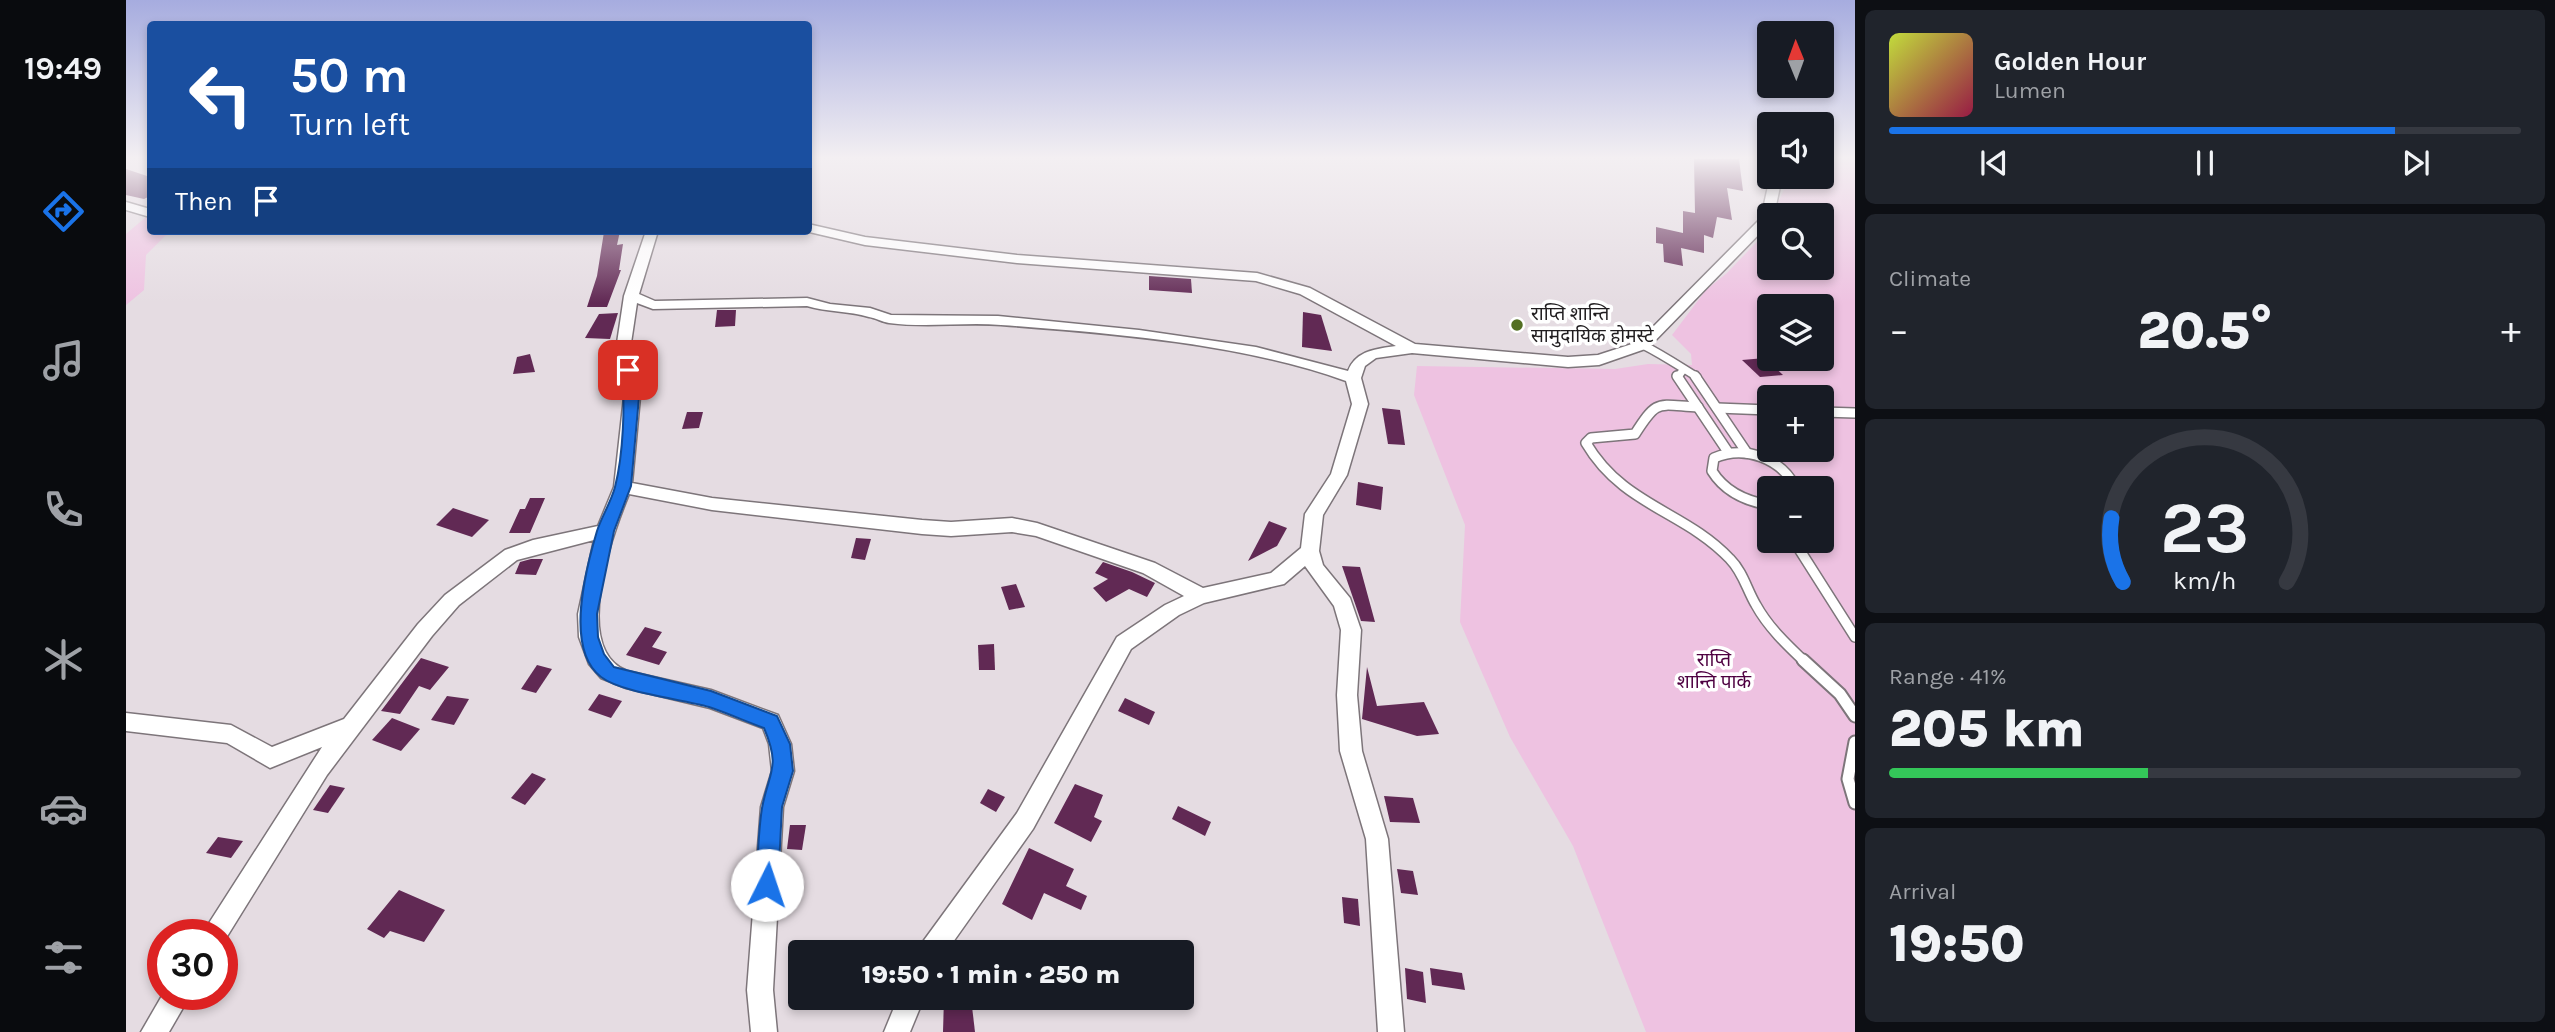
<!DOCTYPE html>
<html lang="en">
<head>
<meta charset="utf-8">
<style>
	:root { --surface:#171b24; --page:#20242c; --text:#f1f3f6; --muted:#9ea1a6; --line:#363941; --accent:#1a73e8 }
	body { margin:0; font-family:Karla,"Noto Sans Devanagari",sans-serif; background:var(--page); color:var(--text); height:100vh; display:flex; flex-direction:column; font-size:26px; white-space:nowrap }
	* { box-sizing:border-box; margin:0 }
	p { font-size:23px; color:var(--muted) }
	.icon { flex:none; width:38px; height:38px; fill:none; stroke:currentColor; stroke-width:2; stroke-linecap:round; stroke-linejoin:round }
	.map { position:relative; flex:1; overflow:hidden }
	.panel { display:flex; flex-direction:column; gap:10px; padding:10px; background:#0d0f14; width:700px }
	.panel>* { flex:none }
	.top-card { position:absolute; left:21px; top:21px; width:665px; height:214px; border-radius:7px; box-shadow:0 4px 10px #0003; background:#1a4fa0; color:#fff; overflow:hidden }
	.needle { width:46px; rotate:359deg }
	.fabs { position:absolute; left:1631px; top:21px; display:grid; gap:14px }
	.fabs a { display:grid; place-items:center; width:77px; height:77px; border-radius:7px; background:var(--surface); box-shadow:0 4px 10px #0003; font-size:35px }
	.speed { position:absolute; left:21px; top:919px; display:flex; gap:14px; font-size:35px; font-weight:700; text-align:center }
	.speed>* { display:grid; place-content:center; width:91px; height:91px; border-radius:50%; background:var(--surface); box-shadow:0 4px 10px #0003; line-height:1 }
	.speed .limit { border:10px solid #d22; background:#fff; color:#111 }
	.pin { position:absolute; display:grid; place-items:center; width:60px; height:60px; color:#fff; margin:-30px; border-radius:14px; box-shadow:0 4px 10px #0006 }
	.me { position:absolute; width:77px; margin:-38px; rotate:4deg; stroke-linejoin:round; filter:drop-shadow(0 0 5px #0008) }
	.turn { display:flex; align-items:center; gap:24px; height:147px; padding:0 28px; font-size:32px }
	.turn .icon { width:91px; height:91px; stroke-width:2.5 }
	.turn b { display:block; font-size:49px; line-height:60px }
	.then { display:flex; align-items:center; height:66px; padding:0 28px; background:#0003; gap:14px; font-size:26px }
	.big { font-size:52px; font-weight:800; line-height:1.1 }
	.panel .card { flex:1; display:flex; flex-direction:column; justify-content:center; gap:10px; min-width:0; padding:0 24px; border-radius:10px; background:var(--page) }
	.panel .dial { align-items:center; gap:0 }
	.dial svg { height:182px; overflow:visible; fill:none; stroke:var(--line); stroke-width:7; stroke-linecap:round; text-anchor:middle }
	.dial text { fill:var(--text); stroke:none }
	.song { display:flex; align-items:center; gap:21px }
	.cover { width:84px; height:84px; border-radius:10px; background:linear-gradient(135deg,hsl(70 70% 55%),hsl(340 70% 35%)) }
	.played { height:7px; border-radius:4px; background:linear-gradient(90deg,var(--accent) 80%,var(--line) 80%) }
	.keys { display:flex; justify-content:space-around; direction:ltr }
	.heat { display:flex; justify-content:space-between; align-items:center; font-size:38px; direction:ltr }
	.charge { height:10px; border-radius:5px; background:linear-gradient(90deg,#34c759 41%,var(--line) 0) }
	.trip { position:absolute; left:662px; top:940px; width:406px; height:70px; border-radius:7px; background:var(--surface); box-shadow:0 4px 10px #0003; font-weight:800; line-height:70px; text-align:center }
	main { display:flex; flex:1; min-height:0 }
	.dock { display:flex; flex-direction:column; width:126px; justify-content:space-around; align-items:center; background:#090b0e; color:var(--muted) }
	.dock .icon { width:49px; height:49px }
	.dock .active { color:var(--accent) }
	.dock b { font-size:32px; color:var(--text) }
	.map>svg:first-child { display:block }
</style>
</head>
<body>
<main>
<nav class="dock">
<b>19:49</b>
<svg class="icon active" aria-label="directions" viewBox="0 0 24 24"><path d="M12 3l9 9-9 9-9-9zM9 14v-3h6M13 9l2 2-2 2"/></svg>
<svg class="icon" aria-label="music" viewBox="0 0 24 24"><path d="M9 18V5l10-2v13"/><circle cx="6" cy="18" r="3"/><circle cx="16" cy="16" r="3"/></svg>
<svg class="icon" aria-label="phone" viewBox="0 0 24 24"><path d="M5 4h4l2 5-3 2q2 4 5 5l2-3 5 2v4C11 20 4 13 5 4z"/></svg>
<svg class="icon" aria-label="climate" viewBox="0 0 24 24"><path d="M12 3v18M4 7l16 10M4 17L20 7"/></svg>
<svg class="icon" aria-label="car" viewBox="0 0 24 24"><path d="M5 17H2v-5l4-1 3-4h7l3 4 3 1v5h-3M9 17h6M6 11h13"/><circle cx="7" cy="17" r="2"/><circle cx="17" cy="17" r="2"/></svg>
<svg class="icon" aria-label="filters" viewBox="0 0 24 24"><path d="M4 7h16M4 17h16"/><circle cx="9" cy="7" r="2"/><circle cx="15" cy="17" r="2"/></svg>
</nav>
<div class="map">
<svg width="1729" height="1032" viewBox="0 0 1729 1032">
	<rect width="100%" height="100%" fill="#e5dce2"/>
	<!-- green -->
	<g fill="#eec2e1" fill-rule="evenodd">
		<path d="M 1696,159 L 1729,159 L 1729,1032 L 1520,1032 L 1447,846 L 1384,737 L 1334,622 L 1339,525 L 1288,395 L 1291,366 L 1489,369 L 1522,364 L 1566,365 L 1565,354 L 1546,335 L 1580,290 L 1601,273 L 1643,229 L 1643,268 L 1696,268 L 1696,215 L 1649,215 C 1651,201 1659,191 1662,177 L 1696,177 ZM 1643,306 L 1696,306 L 1696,359 L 1643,359 ZM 1643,397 L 1696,397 L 1696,450 L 1643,450 ZM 1643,488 L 1696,488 L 1696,541 L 1643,541 Z"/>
		<path d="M 20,217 L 24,218 L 24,231 L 49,231 L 39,236 L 20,255 L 18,290 L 0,305 L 0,234 Z"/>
	</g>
	<!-- building -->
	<g fill="#612954">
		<path d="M 1568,159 L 1613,159 L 1617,191 L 1601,188 L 1606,220 L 1591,217 L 1587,238 L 1578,235 L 1578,253 L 1555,248 L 1557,266 L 1538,262 L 1537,244 L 1530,243 L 1530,227 L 1557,233 L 1557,211 L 1569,213 Z"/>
		<path d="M 0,169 L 24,177 L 24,196 L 18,199 L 0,195 Z"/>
		<path d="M 494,231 L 491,245 L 497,244 L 493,270 L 495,270 L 481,307 L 461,307 L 471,276 L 478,232 Z"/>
		<path d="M 1023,276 L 1065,279 L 1066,293 L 1023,290 Z"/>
		<path d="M 591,310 L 610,310 L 609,326 L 589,327 Z"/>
		<path d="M 1177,312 L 1195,315 L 1206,351 L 1176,347 Z"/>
		<path d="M 492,313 L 484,339 L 459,338 L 473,314 Z"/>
		<path d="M 404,354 L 409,372 L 387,374 L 391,357 Z"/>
		<path d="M 1639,358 L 1657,375 L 1634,377 L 1616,360 Z"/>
		<path d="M 1256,408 L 1274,410 L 1279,445 L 1262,444 Z"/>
		<path d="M 561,412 L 577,412 L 573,428 L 556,429 Z"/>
		<path d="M 1232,482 L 1257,487 L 1255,510 L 1230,505 Z"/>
		<path d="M 404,498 L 419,498 L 404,533 L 383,533 L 394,509 L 399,509 Z"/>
		<path d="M 327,508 L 363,520 L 346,537 L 310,525 Z"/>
		<path d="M 1143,521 L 1161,528 L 1151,546 L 1122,561 Z"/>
		<path d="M 730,538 L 745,539 L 739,560 L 725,558 Z"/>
		<path d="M 405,559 L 417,559 L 410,575 L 389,574 L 394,562 Z"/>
		<path d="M 977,562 L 1006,572 L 1029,583 L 1021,597 L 1003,589 L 980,602 L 967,588 L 982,579 L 969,573 Z"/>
		<path d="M 1216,566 L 1234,567 L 1249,622 L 1235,621 Z"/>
		<path d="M 890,584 L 899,607 L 883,610 L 875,587 Z"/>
		<path d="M 519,627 L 536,632 L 526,647 L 541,652 L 533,665 L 500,655 Z"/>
		<path d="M 868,644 L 869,670 L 853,670 L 852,645 Z"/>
		<path d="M 295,658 L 323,667 L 304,690 L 293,686 L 274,714 L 255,711 Z"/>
		<path d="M 411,665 L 426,669 L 410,693 L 395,689 Z"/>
		<path d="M 1241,667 L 1251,706 L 1298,702 L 1313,734 L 1291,736 L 1236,719 Z"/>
		<path d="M 473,694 L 496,701 L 485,718 L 462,710 Z"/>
		<path d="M 321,696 L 343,699 L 328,725 L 305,720 Z"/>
		<path d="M 999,698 L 1029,712 L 1023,725 L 992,711 Z"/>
		<path d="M 266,718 L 294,729 L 275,751 L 246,740 Z"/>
		<path d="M 406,773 L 420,779 L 399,805 L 385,798 Z"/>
		<path d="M 949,784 L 977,795 L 968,817 L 976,821 L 965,842 L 928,823 Z"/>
		<path d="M 204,785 L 219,788 L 202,813 L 187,810 Z"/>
		<path d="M 862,789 L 879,797 L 870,812 L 854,803 Z"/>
		<path d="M 1258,796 L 1287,798 L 1294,823 L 1264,822 Z"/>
		<path d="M 1052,806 L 1085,822 L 1079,836 L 1046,819 Z"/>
		<path d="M 664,825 L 680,825 L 676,850 L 661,849 Z"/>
		<path d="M 92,837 L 117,841 L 105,858 L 80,853 Z"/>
		<path d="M 903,848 L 948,869 L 940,886 L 961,896 L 955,910 L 918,893 L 906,920 L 876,904 Z"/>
		<path d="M 1271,869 L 1287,871 L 1292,895 L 1275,893 Z"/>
		<path d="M 273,890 L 319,910 L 298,942 L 264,931 L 258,938 L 241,929 Z"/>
		<path d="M 1216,897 L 1232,899 L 1234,926 L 1218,923 Z"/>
		<path d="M 1279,968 L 1297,972 L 1300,1003 L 1281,999 Z"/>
		<path d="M 1304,968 L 1336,973 L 1339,990 L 1306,985 Z"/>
		<path d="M 818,998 L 845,998 L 849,1032 L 817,1032 Z"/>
	</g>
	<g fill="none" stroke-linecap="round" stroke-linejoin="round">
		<!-- lane-far2 casing -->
		<g stroke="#7d757a" stroke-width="10">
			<g id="lane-far2">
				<path d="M 1517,345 C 1537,355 1553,366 1571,377"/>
				<path d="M 1552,377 L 1557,370"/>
			</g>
		</g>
		<!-- lane-far1 casing -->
		<g stroke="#7d757a" stroke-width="12">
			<g id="lane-far1">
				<path d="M 1551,376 L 1602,452"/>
				<path d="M 1569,376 L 1621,453"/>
				<path d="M 1572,407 C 1531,405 1532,398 1509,434 L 1465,438 L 1460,443 C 1497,506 1559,511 1604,559 C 1617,572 1621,590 1630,605 C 1642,627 1661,645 1679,662"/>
				<path d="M 1591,408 L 1643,410"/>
				<path d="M 1696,412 L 1729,413"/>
				<path d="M 1643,505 C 1619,501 1599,492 1586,471 L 1588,458 C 1619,445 1655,458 1670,488"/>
				<path d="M 1668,541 L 1729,637"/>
			</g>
		</g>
		<!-- lane casing -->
		<g stroke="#7d757a" stroke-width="15">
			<g id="lane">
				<path d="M 1677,660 L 1714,694 L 1729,716"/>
				<path d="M 1729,742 L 1722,779 L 1729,803"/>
			</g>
		</g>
		<!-- street casing -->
		<g stroke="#7d757a" stroke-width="3">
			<g id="street">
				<path d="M 1644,177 L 1656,177 L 1648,215 L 1643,215 L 1643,224 L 1522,348 L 1473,365 L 1442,367 L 1286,353 L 1250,358 L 1239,366 L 1235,378 L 1242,404 L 1221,475 L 1197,515 L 1193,551 L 1197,565 L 1224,598 L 1235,630 L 1231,695 L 1236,751 L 1262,839 L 1278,1032 L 1252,1032 L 1240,839 L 1214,751 L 1211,695 L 1215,630 L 1208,606 L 1179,566 L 1158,584 L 1078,603 L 1053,615 L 1005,649 L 907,829 L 820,952 L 793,952 L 796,943 L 891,813 L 991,637 L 1039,605 L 1058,596 L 1017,573 L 910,536 L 886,532 L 825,536 L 796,534 L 586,510 L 503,494 C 486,535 445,649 501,671 L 585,690 L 652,715 L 665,744 L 668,771 L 657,807 L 647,990 L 651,1032 L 625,1032 L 621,990 L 635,807 L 646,771 L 643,744 L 637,728 L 584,708 L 500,688 L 475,678 L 463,664 L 453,637 L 452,614 L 468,540 L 391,560 L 333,605 L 306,636 L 201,775 L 97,943 L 96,934 L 76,934 L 196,747 L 144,768 L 101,743 L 0,731 L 0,713 L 105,725 L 146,747 L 218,719 L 292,624 L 319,595 L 379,550 L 407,540 L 472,526 L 488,487 L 498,397 L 491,343 L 498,296 L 520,231 L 532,231 L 513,294 L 529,301 L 681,298 L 704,304 L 744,308 L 765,315 L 872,316 L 1013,330 L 1130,347 L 1222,371 C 1230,350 1251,349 1270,346 L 1174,294 L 1130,281 L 891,263 L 739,245 L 679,231 L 682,231 L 682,224 L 739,237 L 891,255 L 1131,273 L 1184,288 L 1289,344 L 1442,357 L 1472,355 L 1512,342 L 1635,218 ZM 511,303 L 527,309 L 681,306 C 701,312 723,311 743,317 C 750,318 756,322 763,323 C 800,328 838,322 875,325 C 984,333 1118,344 1220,381 L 1226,404 L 1205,474 L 1179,514 L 1175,548 L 1145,573 L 1077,588 L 1029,563 L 911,523 L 886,518 L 825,522 L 796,520 L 586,498 L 506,483 L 514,397 L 505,343 Z"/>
				<path d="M 0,202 L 24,209 L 24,217 L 0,210 Z"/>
				<path d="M 37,994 L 65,994 L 43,1032 L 15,1032 Z"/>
				<path d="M 772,998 L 798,998 L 784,1032 L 758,1032 Z"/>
			</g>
		</g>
		<!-- lane-far2 -->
		<use href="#lane-far2" stroke="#fff" stroke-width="7"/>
		<!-- lane-far1 -->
		<use href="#lane-far1" stroke="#fff" stroke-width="9"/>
		<!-- lane -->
		<use href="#lane" stroke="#fff" stroke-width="11"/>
		<!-- street -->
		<use href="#street" fill="#fff" fill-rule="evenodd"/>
	</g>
	<!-- sky -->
	<linearGradient id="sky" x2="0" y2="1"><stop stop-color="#a6acdf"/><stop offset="0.52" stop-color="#f3eff2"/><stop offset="1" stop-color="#f3eff2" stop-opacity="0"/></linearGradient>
	<rect width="1729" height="303" fill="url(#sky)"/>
	<!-- route -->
	<path fill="#1a73e8" stroke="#114b97" stroke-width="2" d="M 502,366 L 509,370 L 513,397 L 505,486 L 488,531 L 471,614 L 472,637 L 478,654 L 488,667 L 585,691 L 651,716 L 664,744 L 667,771 L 656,807 L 652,885 L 648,893 L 641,896 L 633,893 L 630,885 C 632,860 632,833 636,808 C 643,771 655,768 638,728 C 619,721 601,713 583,707 C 556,699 496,693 475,677 C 438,649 460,568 471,531 C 476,516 485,502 489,487 C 497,456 500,402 495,370 Z"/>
	<!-- markers -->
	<circle fill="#536f23" stroke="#fff" stroke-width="2.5" cx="1391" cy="325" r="7"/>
	<g text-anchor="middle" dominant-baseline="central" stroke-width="7" stroke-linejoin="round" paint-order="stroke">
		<!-- poi labels -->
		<g font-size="19" fill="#201d1f" stroke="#fff" text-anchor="start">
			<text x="1405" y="314">राप्ति शान्ति<tspan x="1405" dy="22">सामुदायिक होमस्टे</tspan></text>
		</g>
		<!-- park labels -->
		<g font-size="19" fill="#4e0041" stroke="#fff">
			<text x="1588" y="660">राप्ति<tspan x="1588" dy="22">शान्ति पार्क</tspan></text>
		</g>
	</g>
</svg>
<div class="fabs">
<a><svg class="needle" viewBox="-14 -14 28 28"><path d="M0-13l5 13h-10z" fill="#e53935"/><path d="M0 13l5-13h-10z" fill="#9ea1a6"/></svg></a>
<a><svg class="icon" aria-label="sound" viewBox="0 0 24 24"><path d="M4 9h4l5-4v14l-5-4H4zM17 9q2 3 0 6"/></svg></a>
<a><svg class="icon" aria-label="search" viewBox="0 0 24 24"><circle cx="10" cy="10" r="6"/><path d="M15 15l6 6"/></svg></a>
<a><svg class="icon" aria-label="layers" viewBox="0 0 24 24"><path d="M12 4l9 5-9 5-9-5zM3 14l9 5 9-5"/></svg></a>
<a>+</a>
<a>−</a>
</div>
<div class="speed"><div class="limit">30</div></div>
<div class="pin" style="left:502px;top:370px;background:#d93025"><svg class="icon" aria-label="arrive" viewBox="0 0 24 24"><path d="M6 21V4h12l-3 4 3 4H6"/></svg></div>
<svg class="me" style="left:641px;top:885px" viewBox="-20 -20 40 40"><circle r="19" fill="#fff"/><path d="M0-13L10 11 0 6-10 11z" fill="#1a73e8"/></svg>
<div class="trip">19:50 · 1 min · 250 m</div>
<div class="top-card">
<div class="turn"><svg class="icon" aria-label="left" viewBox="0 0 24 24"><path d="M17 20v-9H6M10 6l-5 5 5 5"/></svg><div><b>50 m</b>Turn left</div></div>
<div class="then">Then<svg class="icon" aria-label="arrive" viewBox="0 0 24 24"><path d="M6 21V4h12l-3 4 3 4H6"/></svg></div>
</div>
</div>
<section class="panel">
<div class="card">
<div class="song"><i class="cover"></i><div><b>Golden Hour</b><p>Lumen</p></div></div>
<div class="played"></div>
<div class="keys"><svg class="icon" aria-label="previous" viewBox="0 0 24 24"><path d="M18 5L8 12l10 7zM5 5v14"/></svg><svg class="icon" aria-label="pause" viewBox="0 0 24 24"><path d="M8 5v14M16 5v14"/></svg><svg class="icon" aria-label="next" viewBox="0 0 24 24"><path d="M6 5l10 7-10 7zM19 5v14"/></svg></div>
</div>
<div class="card"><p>Climate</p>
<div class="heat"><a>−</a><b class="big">20.5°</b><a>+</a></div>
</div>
<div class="card dial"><svg viewBox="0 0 100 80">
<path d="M14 69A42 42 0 1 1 86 69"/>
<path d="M14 69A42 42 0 0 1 9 41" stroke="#1a73e8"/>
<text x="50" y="56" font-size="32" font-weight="700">23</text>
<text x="50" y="72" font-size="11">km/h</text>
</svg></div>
<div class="card"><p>Range · 41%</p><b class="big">205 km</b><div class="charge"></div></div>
<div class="card"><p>Arrival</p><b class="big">19:50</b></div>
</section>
</main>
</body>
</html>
